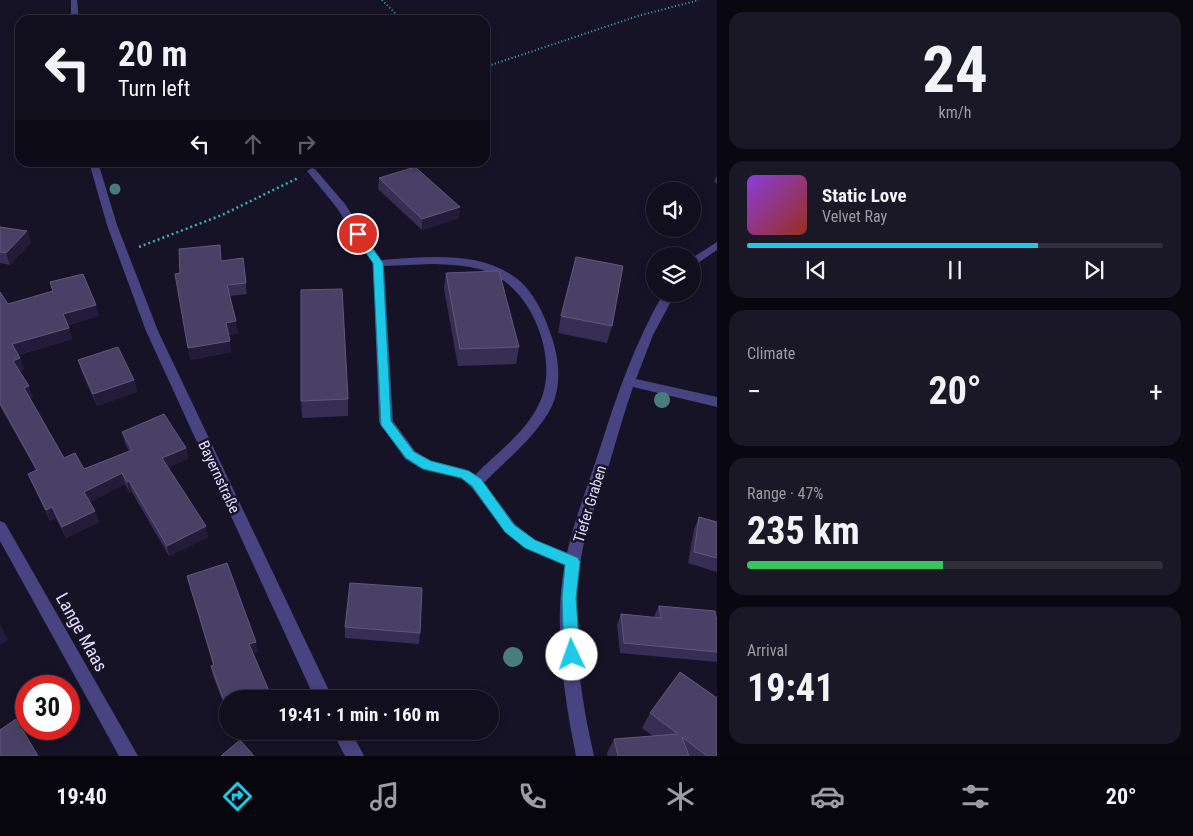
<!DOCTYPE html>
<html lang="en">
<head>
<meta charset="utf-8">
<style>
	:root { --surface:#110e1d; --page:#1a1726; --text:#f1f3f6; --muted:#9c9ca4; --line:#302e3b; --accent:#1dc9e7 }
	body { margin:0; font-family:"Roboto Condensed",sans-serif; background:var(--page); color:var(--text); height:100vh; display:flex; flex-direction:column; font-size:19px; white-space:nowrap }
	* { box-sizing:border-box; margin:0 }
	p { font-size:16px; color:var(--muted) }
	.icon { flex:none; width:28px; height:28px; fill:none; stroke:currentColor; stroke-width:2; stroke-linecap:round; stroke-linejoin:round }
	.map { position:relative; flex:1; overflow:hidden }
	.drawer { display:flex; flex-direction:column; gap:12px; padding:12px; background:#090810; width:476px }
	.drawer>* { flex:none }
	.top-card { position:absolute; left:15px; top:15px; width:475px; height:152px; border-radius:15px; box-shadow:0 2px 8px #0003,0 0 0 1px var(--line); background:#110e1d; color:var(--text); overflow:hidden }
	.controls { position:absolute; left:646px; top:182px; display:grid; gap:10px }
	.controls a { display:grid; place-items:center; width:55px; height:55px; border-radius:50%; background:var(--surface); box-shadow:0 2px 8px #0003,0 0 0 1px var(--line); font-size:25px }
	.speed { position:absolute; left:15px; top:675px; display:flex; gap:10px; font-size:25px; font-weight:700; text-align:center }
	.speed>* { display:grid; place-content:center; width:65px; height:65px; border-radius:50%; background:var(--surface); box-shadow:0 2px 8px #0003,0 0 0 1px var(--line); line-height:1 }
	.speed .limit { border:8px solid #d22; background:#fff; color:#111 }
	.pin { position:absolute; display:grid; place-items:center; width:42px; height:42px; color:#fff; margin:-21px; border:2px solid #fff; border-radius:50%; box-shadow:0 1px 5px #0007 }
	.me { position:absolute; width:55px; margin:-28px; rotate:357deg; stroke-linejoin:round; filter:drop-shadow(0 0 4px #0008) }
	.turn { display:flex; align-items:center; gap:18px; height:105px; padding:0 20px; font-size:22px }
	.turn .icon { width:65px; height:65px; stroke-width:2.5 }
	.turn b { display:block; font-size:35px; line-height:42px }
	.lanes { display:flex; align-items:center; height:48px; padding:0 20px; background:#0003; justify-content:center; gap:25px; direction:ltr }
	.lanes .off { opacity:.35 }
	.big { font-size:38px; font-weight:700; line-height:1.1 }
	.drawer .tile { flex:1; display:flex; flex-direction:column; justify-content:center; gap:8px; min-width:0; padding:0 18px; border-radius:15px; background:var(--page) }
	.drawer .dial { align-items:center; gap:0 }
	.dial b { font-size:65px; line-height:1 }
	.song { display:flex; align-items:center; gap:15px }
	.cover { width:60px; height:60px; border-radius:8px; background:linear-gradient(135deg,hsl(270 70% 55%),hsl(10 70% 35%)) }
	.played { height:5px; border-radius:2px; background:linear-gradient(90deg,var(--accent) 70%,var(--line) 70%) }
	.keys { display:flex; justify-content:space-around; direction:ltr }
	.heat { display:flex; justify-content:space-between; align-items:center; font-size:28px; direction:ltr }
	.charge { height:8px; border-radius:4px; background:linear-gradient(90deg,#34c759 47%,var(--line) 0) }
	.trip { position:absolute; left:219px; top:690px; width:280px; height:50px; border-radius:25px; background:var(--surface); box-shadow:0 2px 8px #0003,0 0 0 1px var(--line); font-weight:700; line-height:50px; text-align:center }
	.tab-bar { display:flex; height:80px; justify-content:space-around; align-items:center; background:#07060c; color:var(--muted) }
	.tab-bar .icon { width:35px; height:35px }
	.tab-bar .active { color:var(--accent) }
	.tab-bar b { font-size:22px; color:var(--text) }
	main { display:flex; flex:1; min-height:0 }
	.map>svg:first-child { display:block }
</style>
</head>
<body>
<main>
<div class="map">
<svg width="717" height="756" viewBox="0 0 717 756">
	<rect width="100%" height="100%" fill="#171327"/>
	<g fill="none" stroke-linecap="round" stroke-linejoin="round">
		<!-- path-far1 -->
		<g stroke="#3daead" stroke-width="2" stroke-dasharray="1 2.5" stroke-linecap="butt">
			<path d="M 382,0 L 402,20"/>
			<path d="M 485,67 L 638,16 L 699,0"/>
		</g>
		<!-- path -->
		<path stroke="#3daead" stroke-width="2.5" stroke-dasharray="2 3" stroke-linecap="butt" d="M 139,247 L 222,215 L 298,178"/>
		<!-- service -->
		<path fill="#484381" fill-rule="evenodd" d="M 312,168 L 315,169 L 345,204 L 381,260 C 427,257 488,249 524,285 C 537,299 545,317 551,335 C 559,358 562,383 552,406 C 537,436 507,459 484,483 L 515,524 L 535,540 L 578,557 L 581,562 L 578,567 L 573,568 L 525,548 L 505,532 L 471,487 L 461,478 L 422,469 L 405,459 L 381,425 L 379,422 L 373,263 L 337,208 L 307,171 ZM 432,264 C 454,265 478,265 498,277 C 536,299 559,364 539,404 C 526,432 497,453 475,475 L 465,469 L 431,461 L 415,451 L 393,421 L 384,266 Z"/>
		<!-- minor -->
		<g fill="#484381" fill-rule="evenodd">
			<path d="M 717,242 L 717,250 L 692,267 L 692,258 Z"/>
			<path d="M 663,294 L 675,294 L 653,335 L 636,379 L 717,397 L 717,407 L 633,387 C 623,415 616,443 607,471 C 597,501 585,531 580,563 C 570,626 580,694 594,756 L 576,756 C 563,691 552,618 567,553 C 575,517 589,483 600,448 C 617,394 635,343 663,294 Z"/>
			<path d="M 0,521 L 5,523 L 138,756 L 119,756 L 0,541 Z"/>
		</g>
		<!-- tertiary -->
		<g fill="#484381" fill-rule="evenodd">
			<path d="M 71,0 L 77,0 L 79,20 L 71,20 Z"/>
			<path d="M 89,162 L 98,162 L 117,225 L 158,331 L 333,699 L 315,699 L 146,331 L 107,225 Z"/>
			<path d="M 332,731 L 351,731 L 364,756 L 345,756 Z"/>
		</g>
	</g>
	<!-- trees -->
	<g fill="#477e7b">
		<circle cx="115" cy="189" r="5.5"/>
		<circle cx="662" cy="400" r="8"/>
		<circle cx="513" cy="657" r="10"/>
	</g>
	<!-- wall -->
	<g fill="#372e53">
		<path d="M 717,175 L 717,184 L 714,182 Z"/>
		<path d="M 379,178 L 459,218 L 422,230 L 378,189 Z"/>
		<path d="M 0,227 L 27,231 L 31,242 L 10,265 L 0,263 Z"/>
		<path d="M 243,258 L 247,294 L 230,296 L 238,333 L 228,335 L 231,352 L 190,360 L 222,261 Z"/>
		<path d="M 446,273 L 519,347 L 516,364 L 458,366 L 444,289 Z"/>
		<path d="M 50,282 L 99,316 L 68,325 L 72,339 L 18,355 L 24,369 L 19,371 L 33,397 L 30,398 L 64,458 L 84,469 L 129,451 L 125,443 L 122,432 L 186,448 L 188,459 L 168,467 L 208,537 L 169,556 L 132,492 L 130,493 L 125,484 L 90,502 L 99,522 L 66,538 L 56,518 L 50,521 L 28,474 L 36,470 L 0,406 L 0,292 L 8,304 L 53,292 Z"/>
		<path d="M 561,316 L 612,326 L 607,343 L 558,333 Z"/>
		<path d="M 78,360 L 134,380 L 137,392 L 97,406 L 82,372 Z"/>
		<path d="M 348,399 L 348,416 L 302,418 L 301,401 Z"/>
		<path d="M 699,517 L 717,522 L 717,572 L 688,563 L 694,529 Z"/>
		<path d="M 187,576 L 258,652 L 253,653 L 272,699 L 228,699 L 228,715 L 213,676 L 211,666 L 213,665 Z"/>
		<path d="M 659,606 L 717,652 L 717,662 L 620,653 L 617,624 L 621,614 L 655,618 L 654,616 Z"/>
		<path d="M 345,627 L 420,633 L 419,644 L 345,638 Z"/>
		<path d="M 650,713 L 717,756 L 607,756 L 607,753 L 614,739 L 653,736 L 642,728 Z"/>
	</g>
	<!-- shaded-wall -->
	<g fill="#221b3a">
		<path d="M 460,207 L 459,218 L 422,230 L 422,219 Z"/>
		<path d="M 27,231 L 31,242 L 10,265 L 6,253 Z"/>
		<path d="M 96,305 L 99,316 L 67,325 L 63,314 Z"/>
		<path d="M 236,321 L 238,333 L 228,335 L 226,323 Z"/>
		<path d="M 69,328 L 72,339 L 16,355 L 12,344 Z"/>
		<path d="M 230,341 L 231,352 L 190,360 L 188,348 Z"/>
		<path d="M 20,358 L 24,369 L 17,372 L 13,361 Z"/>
		<path d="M 134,380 L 137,392 L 97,406 L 93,394 Z"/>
		<path d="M 29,386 L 33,397 L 29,399 L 24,388 Z"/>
		<path d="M 186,448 L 188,459 L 165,469 L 162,458 Z"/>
		<path d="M 122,473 L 125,484 L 88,503 L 84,492 Z"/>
		<path d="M 129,481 L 132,492 L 130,493 L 127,482 Z"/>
		<path d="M 52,507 L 56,518 L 50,521 L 46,510 Z"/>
		<path d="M 95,511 L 99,522 L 66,538 L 62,527 Z"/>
		<path d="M 206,526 L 208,537 L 169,556 L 167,546 Z"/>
		<path d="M 0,624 L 8,640 L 0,645 Z"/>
		<path d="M 256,642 L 258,652 L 251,654 L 249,644 Z"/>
	</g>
	<!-- building -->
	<g fill="#494165" stroke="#61597c">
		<path d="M 415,167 L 460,207 L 422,219 L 379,178 Z"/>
		<path d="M 0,227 L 27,231 L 6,253 L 0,252 Z"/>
		<path d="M 220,245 L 221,261 L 243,258 L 246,283 L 227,285 L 236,321 L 226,323 L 230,341 L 188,348 L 175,274 L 180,273 L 179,249 Z"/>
		<path d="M 576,257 L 623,266 L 612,326 L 561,316 Z"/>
		<path d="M 499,271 L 519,347 L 460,349 L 446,273 Z"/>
		<path d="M 83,274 L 96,305 L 63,314 L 69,328 L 12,344 L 20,358 L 13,361 L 29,386 L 24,388 L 64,458 L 75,453 L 84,469 L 132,450 L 122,432 L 164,414 L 186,448 L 162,458 L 206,526 L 167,546 L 129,481 L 127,482 L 122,473 L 84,492 L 95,511 L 62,527 L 52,507 L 46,510 L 28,474 L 37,470 L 0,403 L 0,292 L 8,304 L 53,291 L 50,282 Z"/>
		<path d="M 342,289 L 348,399 L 301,401 L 301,290 Z"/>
		<path d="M 118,347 L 134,380 L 93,394 L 78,360 Z"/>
		<path d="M 699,517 L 717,522 L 717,558 L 694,552 Z"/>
		<path d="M 227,563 L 256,642 L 249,644 L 272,698 L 269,699 L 228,699 L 228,711 L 211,666 L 214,665 L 187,576 Z"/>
		<path d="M 350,583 L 422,588 L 420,633 L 345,627 Z"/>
		<path d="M 659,606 L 715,611 L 717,621 L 717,652 L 624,643 L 621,614 L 661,618 Z"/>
		<path d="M 680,672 L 717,698 L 717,756 L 707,756 L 682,737 L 689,756 L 618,756 L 614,739 L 678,734 L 650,713 Z"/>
		<path d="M 16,719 L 38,756 L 0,756 L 0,730 Z"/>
		<path d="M 240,740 L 254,756 L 221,756 Z"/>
	</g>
	<!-- route -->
	<path fill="#1dc9e7" stroke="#138396" d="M 355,232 L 361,232 L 383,263 L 391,421 L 414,452 L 431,461 L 469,471 L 481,479 L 514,525 L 535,540 L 578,558 L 580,562 L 576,598 L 580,655 L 577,660 L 572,662 L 567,660 L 564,655 L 562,598 L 565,565 L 525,548 L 505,532 L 472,486 L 461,478 L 423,469 L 406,458 L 381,425 L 373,263 L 353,234 Z"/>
	<g text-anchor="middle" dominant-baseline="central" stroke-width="5" stroke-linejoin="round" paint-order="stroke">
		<!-- street labels -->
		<g font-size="15" fill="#e1dcfb" stroke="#171327">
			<text transform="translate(219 477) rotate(65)">Bayernstraße</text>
			<text transform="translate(590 504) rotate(-73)">Tiefer Graben</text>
		</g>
		<!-- near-street labels -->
		<g font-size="18" fill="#e1dcfb" stroke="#171327">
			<text transform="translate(82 632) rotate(61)">Lange Maas</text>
		</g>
	</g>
</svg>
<div class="controls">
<a><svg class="icon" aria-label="sound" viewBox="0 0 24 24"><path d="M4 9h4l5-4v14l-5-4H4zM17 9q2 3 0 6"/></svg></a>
<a><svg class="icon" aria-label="layers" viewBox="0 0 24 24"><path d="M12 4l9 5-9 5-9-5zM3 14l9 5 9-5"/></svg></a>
</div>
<div class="speed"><div class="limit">30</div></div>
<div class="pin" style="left:358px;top:234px;background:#d93025"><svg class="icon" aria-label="arrive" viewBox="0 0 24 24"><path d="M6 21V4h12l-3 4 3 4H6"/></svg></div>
<svg class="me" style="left:572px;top:655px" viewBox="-20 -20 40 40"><circle r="19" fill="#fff"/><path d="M0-13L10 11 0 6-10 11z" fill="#1dc9e7"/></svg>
<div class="trip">19:41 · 1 min · 160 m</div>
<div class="top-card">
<div class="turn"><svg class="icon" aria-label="left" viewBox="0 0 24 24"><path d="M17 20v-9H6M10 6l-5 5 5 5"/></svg><div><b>20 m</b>Turn left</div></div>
<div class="lanes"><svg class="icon" aria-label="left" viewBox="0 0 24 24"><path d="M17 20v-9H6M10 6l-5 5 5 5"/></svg><svg class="icon off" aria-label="ahead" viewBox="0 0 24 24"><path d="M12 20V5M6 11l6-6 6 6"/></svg><svg class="icon off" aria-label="right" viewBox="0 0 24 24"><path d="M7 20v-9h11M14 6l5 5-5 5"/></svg></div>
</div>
</div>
<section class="drawer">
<div class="tile dial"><b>24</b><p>km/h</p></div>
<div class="tile">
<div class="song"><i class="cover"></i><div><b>Static Love</b><p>Velvet Ray</p></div></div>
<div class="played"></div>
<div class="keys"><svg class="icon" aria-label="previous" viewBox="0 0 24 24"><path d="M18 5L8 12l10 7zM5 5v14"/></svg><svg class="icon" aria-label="pause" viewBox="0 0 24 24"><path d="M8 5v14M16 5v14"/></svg><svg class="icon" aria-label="next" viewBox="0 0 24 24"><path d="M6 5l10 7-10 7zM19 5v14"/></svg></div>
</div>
<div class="tile"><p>Climate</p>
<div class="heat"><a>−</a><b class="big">20°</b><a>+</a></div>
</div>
<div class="tile"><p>Range · 47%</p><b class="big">235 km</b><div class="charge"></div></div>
<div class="tile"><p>Arrival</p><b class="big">19:41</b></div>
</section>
</main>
<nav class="tab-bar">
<b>19:40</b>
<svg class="icon active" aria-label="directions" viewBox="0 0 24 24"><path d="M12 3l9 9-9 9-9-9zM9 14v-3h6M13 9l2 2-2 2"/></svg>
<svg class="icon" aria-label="music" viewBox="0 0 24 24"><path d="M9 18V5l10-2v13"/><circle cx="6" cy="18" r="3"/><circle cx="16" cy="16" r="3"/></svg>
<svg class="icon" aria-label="phone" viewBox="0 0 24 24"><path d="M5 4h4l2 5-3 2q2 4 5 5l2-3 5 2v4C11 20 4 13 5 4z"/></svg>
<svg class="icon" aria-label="climate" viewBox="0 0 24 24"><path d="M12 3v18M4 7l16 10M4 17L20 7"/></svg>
<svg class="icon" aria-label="car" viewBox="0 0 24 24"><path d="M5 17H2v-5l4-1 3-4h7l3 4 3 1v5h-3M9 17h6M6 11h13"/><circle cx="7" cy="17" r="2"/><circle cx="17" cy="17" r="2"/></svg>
<svg class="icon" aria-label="filters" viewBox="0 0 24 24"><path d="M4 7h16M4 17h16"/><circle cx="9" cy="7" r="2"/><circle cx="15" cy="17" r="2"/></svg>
<b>20°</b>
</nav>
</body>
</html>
